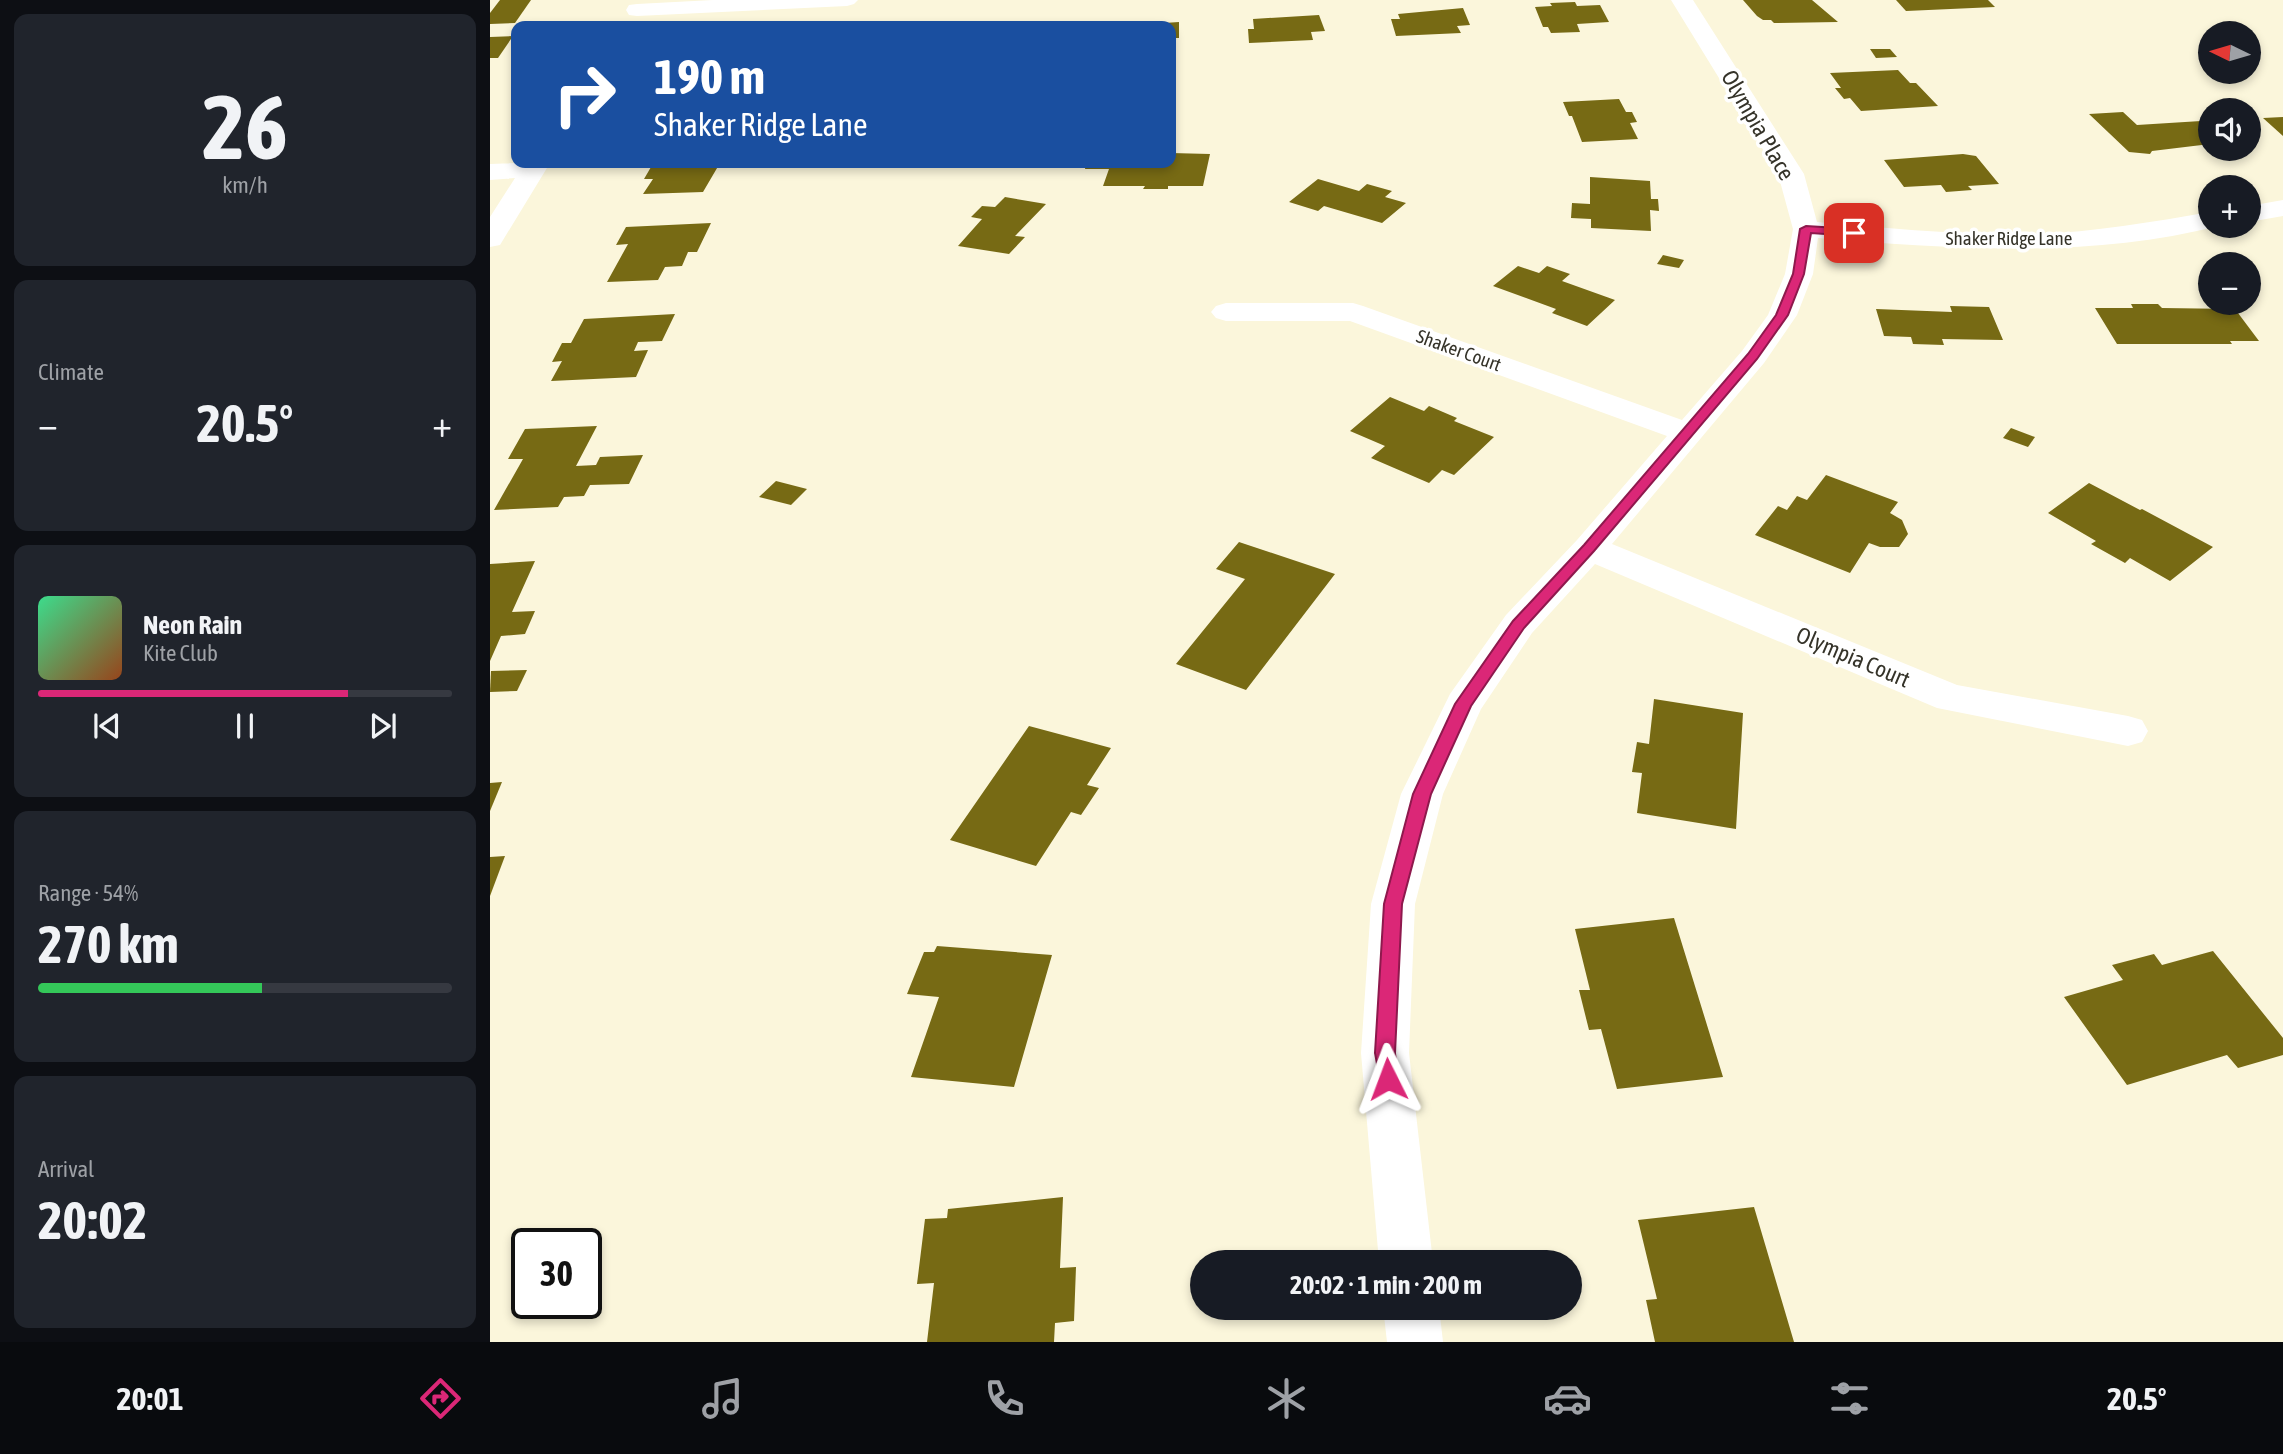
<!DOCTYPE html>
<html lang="en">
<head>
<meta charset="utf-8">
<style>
	:root { --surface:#171b24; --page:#20242c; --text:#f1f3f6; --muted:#9ea1a6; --line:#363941; --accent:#db2777 }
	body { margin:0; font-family:"Asap Condensed",sans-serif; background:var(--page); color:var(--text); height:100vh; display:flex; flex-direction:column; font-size:26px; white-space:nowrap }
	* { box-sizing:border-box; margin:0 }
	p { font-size:23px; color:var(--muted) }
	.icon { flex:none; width:38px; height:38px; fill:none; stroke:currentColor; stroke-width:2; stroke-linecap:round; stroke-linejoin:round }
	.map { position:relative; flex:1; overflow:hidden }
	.panel { display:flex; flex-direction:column; gap:14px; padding:14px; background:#0d0f14; width:490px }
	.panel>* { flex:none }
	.hud { position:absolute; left:21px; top:21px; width:665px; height:147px; border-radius:14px; box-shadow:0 4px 10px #0003; background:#1a4fa0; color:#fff; overflow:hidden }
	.needle { width:46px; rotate:275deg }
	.fabs { position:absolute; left:1708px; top:21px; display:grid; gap:14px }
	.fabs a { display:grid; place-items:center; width:63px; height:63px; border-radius:50%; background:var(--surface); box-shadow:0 4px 10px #0003; font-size:35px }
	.speed { position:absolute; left:21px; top:1228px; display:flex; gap:14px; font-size:35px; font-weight:700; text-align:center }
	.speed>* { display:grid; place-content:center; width:91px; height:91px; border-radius:50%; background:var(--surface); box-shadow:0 4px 10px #0003; line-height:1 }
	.speed .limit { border:4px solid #111; border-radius:10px; background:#fff; color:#111 }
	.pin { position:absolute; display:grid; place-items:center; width:60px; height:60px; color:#fff; margin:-30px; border-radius:14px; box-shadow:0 4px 10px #0006 }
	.me { position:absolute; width:77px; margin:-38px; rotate:357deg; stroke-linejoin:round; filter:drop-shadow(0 0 5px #0008) }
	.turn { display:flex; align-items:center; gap:24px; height:147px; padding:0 28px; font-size:32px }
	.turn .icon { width:91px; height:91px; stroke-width:2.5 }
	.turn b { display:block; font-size:49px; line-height:60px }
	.big { font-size:52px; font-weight:700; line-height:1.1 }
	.panel .card { flex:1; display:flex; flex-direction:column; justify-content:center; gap:10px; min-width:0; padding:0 24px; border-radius:14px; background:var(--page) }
	.panel .dial { align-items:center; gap:0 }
	.dial b { font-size:91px; line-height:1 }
	.song { display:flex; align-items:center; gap:21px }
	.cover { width:84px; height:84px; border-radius:10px; background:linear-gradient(135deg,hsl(150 70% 55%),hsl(20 70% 35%)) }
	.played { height:7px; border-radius:4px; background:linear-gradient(90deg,var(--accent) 75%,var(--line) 75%) }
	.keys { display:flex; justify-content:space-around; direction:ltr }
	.heat { display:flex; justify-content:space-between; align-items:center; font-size:38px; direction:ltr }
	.charge { height:10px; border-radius:5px; background:linear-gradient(90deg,#34c759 54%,var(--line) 0) }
	.trip { position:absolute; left:700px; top:1250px; width:392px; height:70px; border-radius:35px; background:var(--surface); box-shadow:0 4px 10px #0003; font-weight:700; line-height:70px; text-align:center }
	.menu { display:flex; height:112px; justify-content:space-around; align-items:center; background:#090b0e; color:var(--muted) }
	.menu .icon { width:49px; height:49px }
	.menu .active { color:var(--accent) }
	.menu b { font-size:32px; color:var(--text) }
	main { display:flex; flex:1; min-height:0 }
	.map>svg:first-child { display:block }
</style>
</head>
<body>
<main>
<section class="panel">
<div class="card dial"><b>26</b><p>km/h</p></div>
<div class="card"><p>Climate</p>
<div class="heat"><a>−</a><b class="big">20.5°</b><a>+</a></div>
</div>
<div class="card">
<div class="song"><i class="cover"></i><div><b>Neon Rain</b><p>Kite Club</p></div></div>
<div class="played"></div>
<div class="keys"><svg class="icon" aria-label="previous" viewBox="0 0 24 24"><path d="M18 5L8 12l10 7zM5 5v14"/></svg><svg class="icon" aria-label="pause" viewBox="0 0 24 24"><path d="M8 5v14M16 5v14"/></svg><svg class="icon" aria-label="next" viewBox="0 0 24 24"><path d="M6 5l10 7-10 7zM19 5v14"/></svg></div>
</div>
<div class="card"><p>Range · 54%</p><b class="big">270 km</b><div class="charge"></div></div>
<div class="card"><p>Arrival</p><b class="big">20:02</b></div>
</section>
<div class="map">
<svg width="1793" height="1342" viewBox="0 0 1793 1342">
	<rect width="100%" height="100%" fill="#fbf6db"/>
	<!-- building -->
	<g fill="#776a14">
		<path d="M 10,0 L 41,0 L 25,23 L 0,24 L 0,13 Z"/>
		<path d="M 1253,0 L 1322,0 L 1348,22 L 1284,23 L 1281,20 L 1273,20 L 1267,16 Z"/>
		<path d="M 1406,0 L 1498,0 L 1505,7 L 1416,11 Z"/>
		<path d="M 1085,2 L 1087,6 L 1110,5 L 1119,22 L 1087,24 L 1090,32 L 1061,33 L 1058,27 L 1053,27 L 1045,7 L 1062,6 L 1060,3 Z"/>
		<path d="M 973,8 L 980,25 L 967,26 L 971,33 L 906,36 L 901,19 L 910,19 L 908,14 Z"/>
		<path d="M 829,15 L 835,31 L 821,32 L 823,40 L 759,43 L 758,29 L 764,29 L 763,19 Z"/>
		<path d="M 689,22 L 689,38 L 681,38 L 681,26 L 659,26 L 659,24 Z"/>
		<path d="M 23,36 L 8,58 L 0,58 L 0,37 Z"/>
		<path d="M 1380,49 L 1400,49 L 1407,57 L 1386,58 Z"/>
		<path d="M 1408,70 L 1420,83 L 1426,83 L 1448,106 L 1371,111 L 1360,98 L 1354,99 L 1345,88 L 1351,88 L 1340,73 Z"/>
		<path d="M 1129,99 L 1136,112 L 1142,112 L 1147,122 L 1140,123 L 1148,139 L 1092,142 L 1082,116 L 1079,116 L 1073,102 Z"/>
		<path d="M 1633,112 L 1647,125 L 1711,121 L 1720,129 L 1720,144 L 1662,151 L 1660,154 L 1639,152 L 1599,114 Z"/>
		<path d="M 1793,117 L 1793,136 L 1773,118 Z"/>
		<path d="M 681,153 L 720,154 L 713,186 L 678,186 L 678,189 L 653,189 L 655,186 L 613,186 L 619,169 L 595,169 L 596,163 L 681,163 Z"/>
		<path d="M 1473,154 L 1486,156 L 1509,184 L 1478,186 L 1482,190 L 1456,192 L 1451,185 L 1414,187 L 1394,160 Z"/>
		<path d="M 169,163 L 230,163 L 213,192 L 153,194 L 163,179 L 154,179 L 161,167 L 166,167 Z"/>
		<path d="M 1100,177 L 1160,181 L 1161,199 L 1168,199 L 1169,211 L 1160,210 L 1161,231 L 1101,228 L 1101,219 L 1081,218 L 1082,203 L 1100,204 Z"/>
		<path d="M 828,179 L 869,191 L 877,184 L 902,191 L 895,197 L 916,203 L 892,223 L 834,206 L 828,211 L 799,202 Z"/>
		<path d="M 515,197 L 556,204 L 525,236 L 535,237 L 519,254 L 468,246 L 492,219 L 481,217 L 492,206 L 505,207 Z"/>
		<path d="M 221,223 L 207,252 L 198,252 L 192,266 L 175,267 L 168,280 L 117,282 L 138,244 L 126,245 L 136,227 Z"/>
		<path d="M 1173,255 L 1194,260 L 1189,268 L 1167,264 Z"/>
		<path d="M 1028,266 L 1049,273 L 1057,266 L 1080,274 L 1072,281 L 1125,300 L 1097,326 L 1062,313 L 1066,309 L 1003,286 Z"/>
		<path d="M 1641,304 L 1668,304 L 1672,308 L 1745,309 L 1769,341 L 1740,341 L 1742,344 L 1627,344 L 1605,308 L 1643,308 Z"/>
		<path d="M 1460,306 L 1499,307 L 1513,340 L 1452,339 L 1454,345 L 1423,344 L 1421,337 L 1394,336 L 1386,309 L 1462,312 Z"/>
		<path d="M 185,314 L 172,341 L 148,342 L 144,351 L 158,350 L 146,377 L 61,381 L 72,361 L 62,362 L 72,343 L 81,343 L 94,319 Z"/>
		<path d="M 900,397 L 934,411 L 939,406 L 967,418 L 964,421 L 1004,437 L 964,475 L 952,470 L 939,483 L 881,458 L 895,446 L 860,431 Z"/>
		<path d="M 107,426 L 86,466 L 106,465 L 110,457 L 153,455 L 139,484 L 100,485 L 94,496 L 74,497 L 68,507 L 4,510 L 33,459 L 18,459 L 35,429 Z"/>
		<path d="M 1521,428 L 1545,437 L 1538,447 L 1513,438 Z"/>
		<path d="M 1336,475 L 1408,502 L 1400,513 L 1412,520 L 1418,534 L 1409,547 L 1390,547 L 1379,543 L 1360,573 L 1265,535 L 1288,506 L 1297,510 L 1307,496 L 1317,500 Z"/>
		<path d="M 286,481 L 317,489 L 301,505 L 269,497 Z"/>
		<path d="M 1599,483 L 1650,510 L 1652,509 L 1723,547 L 1680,581 L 1640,558 L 1635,563 L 1601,544 L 1606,541 L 1558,513 Z"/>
		<path d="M 749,542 L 845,574 L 756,690 L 686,664 L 755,579 L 726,569 Z"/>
		<path d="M 45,561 L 22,612 L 45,611 L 35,634 L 11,636 L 0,661 L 0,564 Z"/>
		<path d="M 37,670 L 27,691 L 0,692 L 1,671 Z"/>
		<path d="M 1164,699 L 1253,713 L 1246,829 L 1147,813 L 1152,773 L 1142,772 L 1147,742 L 1159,744 Z"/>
		<path d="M 539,726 L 621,748 L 597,785 L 609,788 L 591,815 L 581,812 L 546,866 L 460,840 Z"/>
		<path d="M 12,782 L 0,811 L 0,783 Z"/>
		<path d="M 15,856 L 0,896 L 0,857 Z"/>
		<path d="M 1184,918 L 1233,1077 L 1127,1089 L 1111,1029 L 1099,1030 L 1089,990 L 1100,990 L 1085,929 Z"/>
		<path d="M 447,946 L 562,955 L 524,1087 L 421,1077 L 449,997 L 417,994 L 434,952 L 444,952 Z"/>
		<path d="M 1723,951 L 1793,1038 L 1793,1055 L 1748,1068 L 1737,1055 L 1637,1085 L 1574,997 L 1633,980 L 1622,965 L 1664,954 L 1672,965 Z"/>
		<path d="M 573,1197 L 570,1268 L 586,1267 L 584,1321 L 565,1323 L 564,1342 L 437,1342 L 444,1283 L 427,1284 L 435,1219 L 457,1218 L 458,1209 Z"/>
		<path d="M 1264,1207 L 1304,1342 L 1165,1342 L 1156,1300 L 1167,1299 L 1148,1220 Z"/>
	</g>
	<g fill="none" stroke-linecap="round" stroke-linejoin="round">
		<!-- minor -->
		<g fill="#fff" fill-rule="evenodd">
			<path d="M 223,0 L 368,0 L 364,4 L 357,6 L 147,16 L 139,15 L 136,10 L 139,5 L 147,4 Z"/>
			<path d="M 1181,0 L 1203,0 L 1314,174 L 1327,222 C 1400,228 1473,236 1546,234 C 1604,232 1662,222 1720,212 L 1720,226 L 1729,226 C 1596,259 1463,249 1328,238 L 1323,274 L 1307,315 L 1274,363 L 1122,544 L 1467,685 L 1638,716 L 1652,720 L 1658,731 L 1652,742 L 1638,746 L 1447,708 L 1105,564 L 1042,633 L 991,709 L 953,794 L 925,904 L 919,1053 L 943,1262 L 889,1262 L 871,1053 L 881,904 L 911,794 L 960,694 L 1016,615 L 1087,540 L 1177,436 L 860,321 L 736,321 L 726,318 L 721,312 L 726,306 L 736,303 L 863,303 L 873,306 L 1192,420 L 1252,351 L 1278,315 L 1295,274 L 1303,229 L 1288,174 Z"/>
			<path d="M 26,163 L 60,163 L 10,245 L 0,247 L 0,217 L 25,178 L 0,180 L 0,164 Z"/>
			<path d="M 1793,200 L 1793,216 L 1759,222 L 1759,206 Z"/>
			<path d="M 893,1307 L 949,1307 L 953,1342 L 897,1342 Z"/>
		</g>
	</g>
	<!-- route -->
	<path fill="#db2777" stroke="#8e194d" stroke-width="2" d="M 1316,226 L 1364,229 L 1370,233 L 1364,236 L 1321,233 L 1314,274 L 1298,315 L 1267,359 L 1104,551 L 1034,628 L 981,706 L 941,794 L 912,904 L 905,1053 L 908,1079 L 905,1086 L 898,1088 L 891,1086 L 885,1053 L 894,904 L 923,794 L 965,704 L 1023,621 L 1094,545 L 1258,354 L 1286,315 L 1303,274 L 1310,229 Z"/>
	<g text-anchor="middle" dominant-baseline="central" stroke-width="7" stroke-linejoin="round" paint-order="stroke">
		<!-- far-street labels -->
		<g font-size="19" fill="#353329" stroke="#fff">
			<text x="1519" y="238">Shaker Ridge Lane</text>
			<text transform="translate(969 350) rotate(20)">Shaker Court</text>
		</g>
		<!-- street labels -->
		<g font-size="23" fill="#353329" stroke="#fff">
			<text transform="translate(1268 125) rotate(60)">Olympia Place</text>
			<text transform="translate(1363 657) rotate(23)">Olympia Court</text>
		</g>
	</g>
</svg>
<div class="fabs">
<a><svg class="needle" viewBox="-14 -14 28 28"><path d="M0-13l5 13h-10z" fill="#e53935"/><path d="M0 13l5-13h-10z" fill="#9ea1a6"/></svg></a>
<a><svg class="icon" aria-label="sound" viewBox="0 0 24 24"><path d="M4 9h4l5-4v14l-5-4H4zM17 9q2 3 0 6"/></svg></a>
<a>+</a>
<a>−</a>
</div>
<div class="speed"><div class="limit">30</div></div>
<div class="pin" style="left:1364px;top:233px;background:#d93025"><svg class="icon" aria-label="arrive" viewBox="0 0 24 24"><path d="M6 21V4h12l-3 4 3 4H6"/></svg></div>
<svg class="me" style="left:898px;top:1079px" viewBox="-20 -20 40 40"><path d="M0-17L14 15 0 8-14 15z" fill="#db2777" stroke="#fff" stroke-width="4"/></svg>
<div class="trip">20:02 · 1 min · 200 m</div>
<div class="hud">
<div class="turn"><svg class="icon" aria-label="right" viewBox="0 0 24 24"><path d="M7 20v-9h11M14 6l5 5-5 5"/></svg><div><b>190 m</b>Shaker Ridge Lane</div></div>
</div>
</div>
</main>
<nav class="menu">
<b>20:01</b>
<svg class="icon active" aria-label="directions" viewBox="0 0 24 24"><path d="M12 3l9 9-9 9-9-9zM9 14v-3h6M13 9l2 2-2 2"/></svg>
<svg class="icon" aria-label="music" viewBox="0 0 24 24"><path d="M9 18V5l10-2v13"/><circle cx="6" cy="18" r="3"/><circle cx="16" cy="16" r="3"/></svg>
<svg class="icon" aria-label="phone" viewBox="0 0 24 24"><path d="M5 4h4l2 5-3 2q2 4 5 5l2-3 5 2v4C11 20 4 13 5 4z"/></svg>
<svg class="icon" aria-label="climate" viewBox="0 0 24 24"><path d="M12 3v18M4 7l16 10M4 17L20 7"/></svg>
<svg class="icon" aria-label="car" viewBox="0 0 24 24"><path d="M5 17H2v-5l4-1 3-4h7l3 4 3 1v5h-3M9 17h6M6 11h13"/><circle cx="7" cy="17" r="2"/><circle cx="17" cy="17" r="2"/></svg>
<svg class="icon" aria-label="filters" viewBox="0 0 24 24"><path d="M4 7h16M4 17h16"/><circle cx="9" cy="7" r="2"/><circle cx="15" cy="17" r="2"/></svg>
<b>20.5°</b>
</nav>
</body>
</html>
